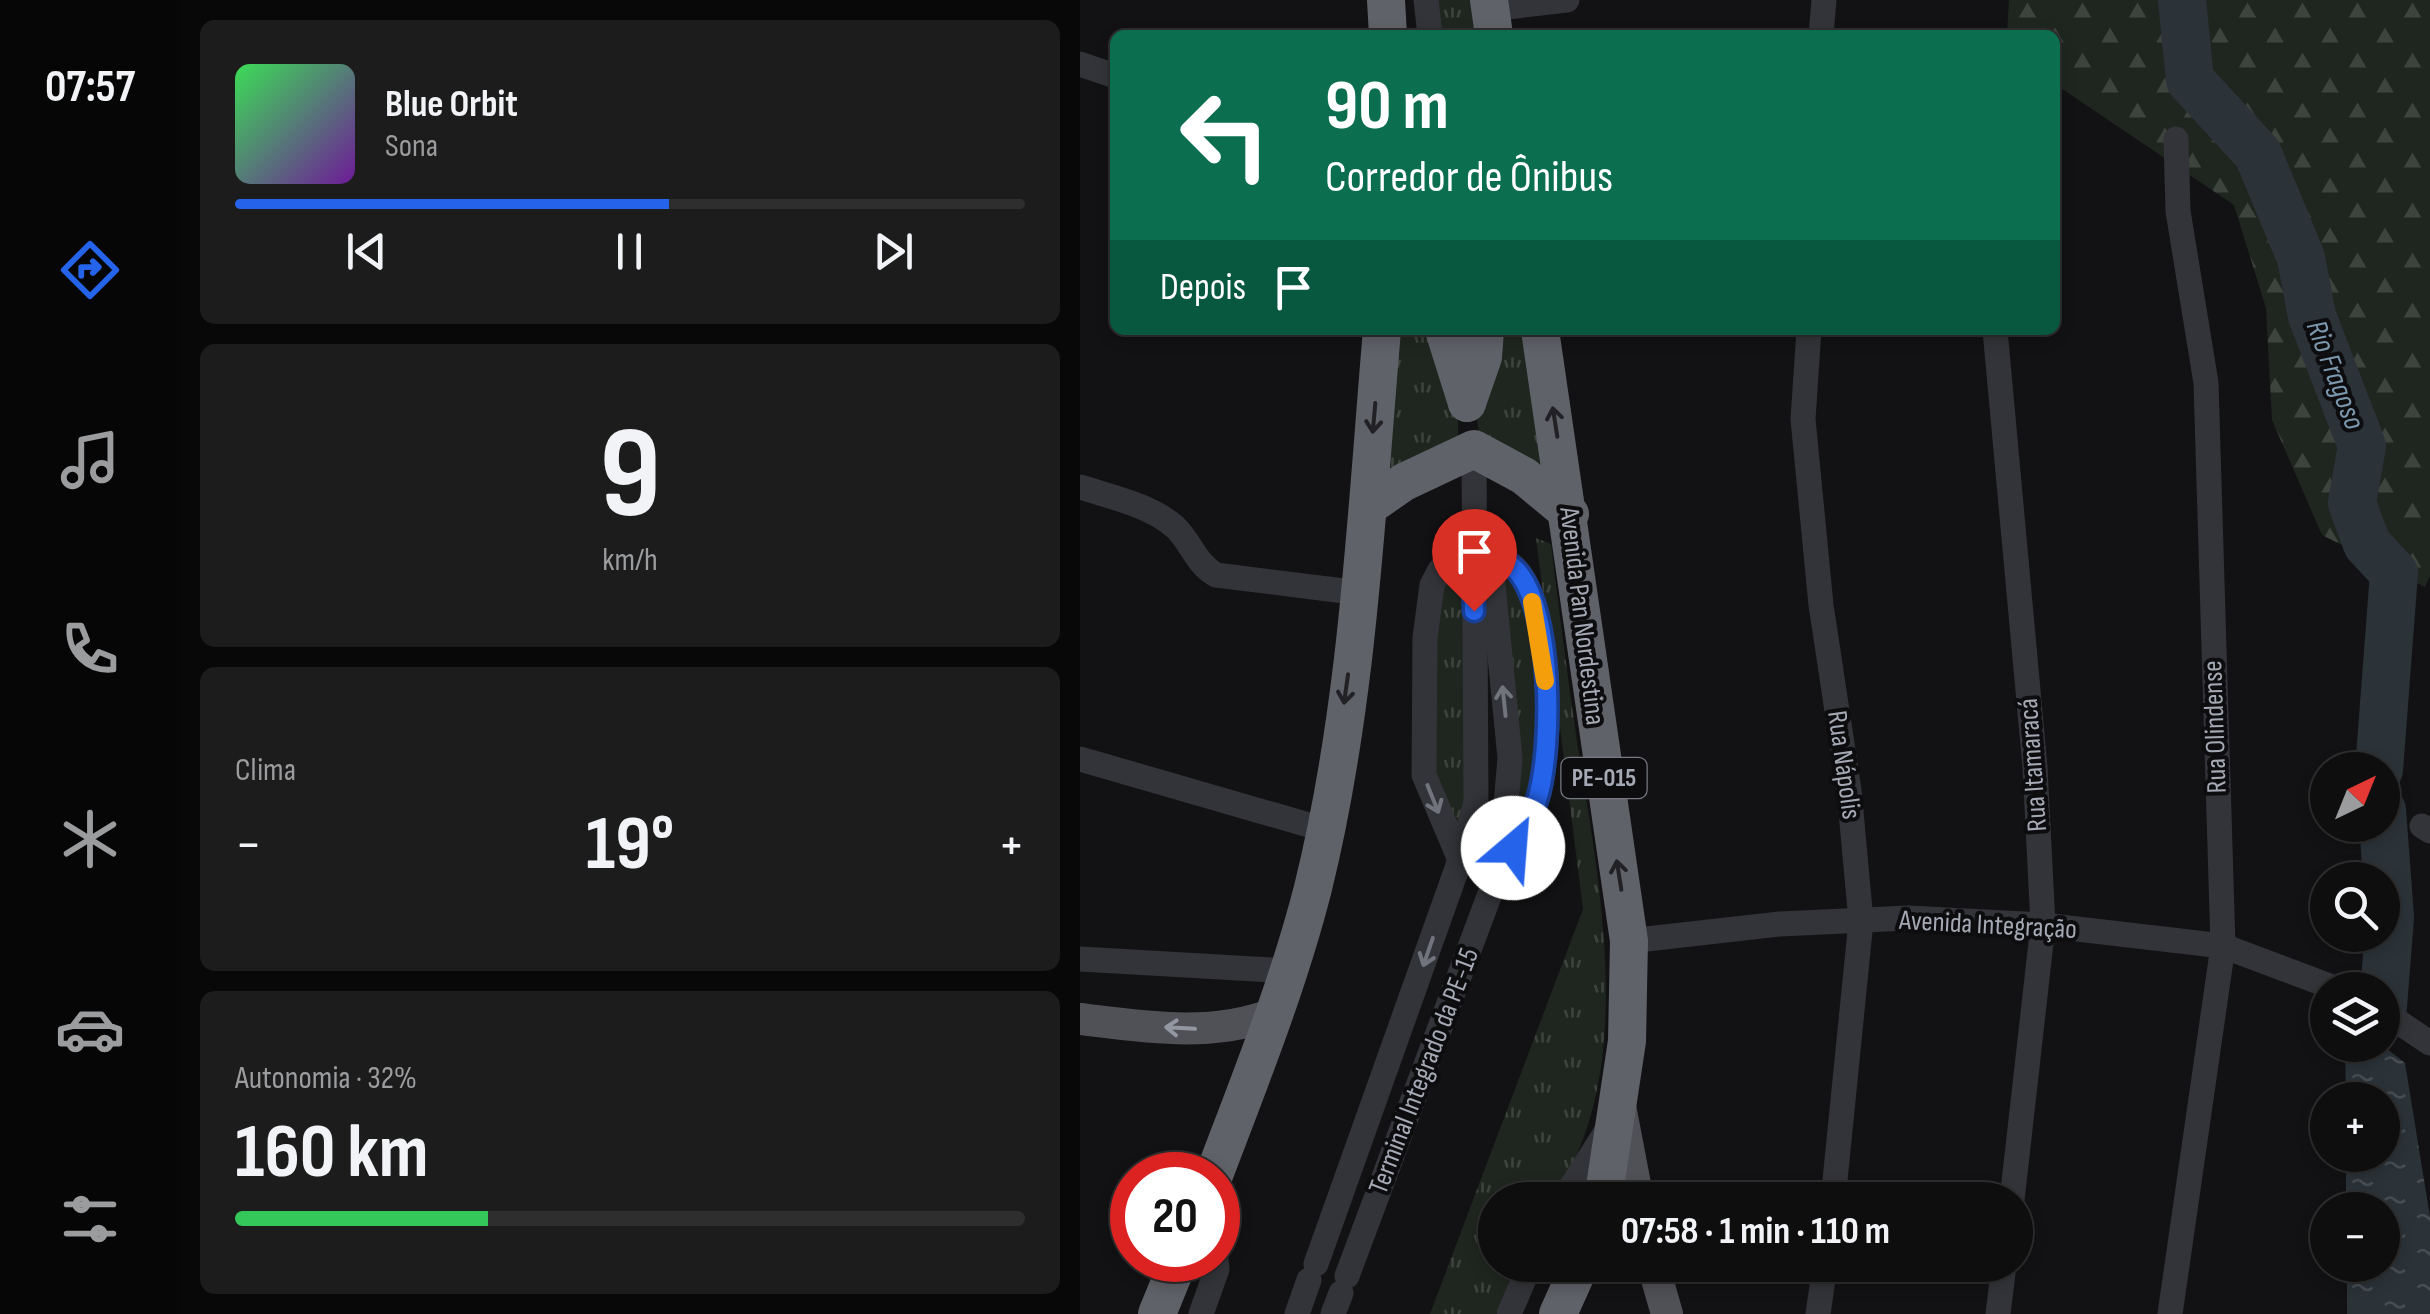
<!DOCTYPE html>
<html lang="pt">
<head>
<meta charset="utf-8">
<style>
	:root { --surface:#0e0e0f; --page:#1c1c1d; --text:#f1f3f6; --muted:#9b9c9e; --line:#2e2e2f; --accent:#2563eb }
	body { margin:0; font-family:"Sofia Sans Condensed",sans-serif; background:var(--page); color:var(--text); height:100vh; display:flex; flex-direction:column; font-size:38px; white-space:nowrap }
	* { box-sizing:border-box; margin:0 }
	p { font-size:32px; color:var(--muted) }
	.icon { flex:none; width:55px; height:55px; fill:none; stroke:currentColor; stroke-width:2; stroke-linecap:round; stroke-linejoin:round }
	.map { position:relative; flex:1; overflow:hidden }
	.sheet { display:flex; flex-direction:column; gap:20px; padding:20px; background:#080808; width:900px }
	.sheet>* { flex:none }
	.guide { position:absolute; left:30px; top:30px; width:950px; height:305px; border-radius:15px; box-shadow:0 5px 15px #0003,0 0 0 2px var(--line); background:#0b6e4f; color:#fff; overflow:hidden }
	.needle { width:65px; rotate:43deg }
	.controls { position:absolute; left:1230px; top:752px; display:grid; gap:20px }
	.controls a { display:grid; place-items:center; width:90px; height:90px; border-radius:50%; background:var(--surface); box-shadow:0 5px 15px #0003,0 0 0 2px var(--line); font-size:50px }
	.speed { position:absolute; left:30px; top:1152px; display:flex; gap:20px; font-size:50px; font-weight:700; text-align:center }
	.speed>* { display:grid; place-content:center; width:130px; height:130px; border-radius:50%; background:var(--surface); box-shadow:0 5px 15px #0003,0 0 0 2px var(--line); line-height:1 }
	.speed .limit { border:15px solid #d22; background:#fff; color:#111 }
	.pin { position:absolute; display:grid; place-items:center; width:85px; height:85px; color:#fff; margin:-102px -42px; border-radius:50% 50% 50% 0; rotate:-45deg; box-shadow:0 0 10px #0007 }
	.pin .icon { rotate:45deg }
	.me { position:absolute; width:110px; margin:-55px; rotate:27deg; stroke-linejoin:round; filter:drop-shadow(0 0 8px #0008) }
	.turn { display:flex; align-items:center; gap:35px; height:210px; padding:0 50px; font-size:45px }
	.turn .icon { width:130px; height:130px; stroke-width:2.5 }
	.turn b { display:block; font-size:70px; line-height:85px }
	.then { display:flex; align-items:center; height:95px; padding:0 50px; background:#0003; gap:20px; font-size:38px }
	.big { font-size:75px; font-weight:700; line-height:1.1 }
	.sheet .card { flex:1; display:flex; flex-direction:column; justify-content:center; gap:15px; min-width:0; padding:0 35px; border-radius:15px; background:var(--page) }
	.sheet .dial { align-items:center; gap:0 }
	.dial b { font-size:130px; line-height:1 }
	.song { display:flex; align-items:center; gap:30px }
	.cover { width:120px; height:120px; border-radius:15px; background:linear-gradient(135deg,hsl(130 70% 55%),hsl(280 70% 35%)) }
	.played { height:10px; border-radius:5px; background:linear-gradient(90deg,var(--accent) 55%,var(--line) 55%) }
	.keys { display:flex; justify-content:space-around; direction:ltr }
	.heat { display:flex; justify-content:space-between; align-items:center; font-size:55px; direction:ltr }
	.charge { height:15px; border-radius:8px; background:linear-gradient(90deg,#34c759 32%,var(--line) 0) }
	.trip { position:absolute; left:398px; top:1182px; width:555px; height:100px; border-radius:50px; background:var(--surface); box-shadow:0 5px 15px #0003,0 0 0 2px var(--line); font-weight:700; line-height:100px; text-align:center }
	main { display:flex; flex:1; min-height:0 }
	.tab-bar { display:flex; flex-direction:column; width:180px; justify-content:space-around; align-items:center; background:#060606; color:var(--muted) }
	.tab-bar .icon { width:70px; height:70px }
	.tab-bar .active { color:var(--accent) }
	.tab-bar b { font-size:45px; color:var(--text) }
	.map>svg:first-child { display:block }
</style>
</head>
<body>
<main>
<nav class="tab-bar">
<b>07:57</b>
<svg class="icon active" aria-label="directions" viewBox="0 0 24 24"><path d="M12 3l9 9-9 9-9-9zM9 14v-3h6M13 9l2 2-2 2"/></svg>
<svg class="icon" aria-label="music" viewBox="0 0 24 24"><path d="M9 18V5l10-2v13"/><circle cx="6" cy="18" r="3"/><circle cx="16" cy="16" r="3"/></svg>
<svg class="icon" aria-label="phone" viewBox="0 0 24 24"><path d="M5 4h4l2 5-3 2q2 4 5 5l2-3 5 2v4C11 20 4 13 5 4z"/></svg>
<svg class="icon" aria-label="climate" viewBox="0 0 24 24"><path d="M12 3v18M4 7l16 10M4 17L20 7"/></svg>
<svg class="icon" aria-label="car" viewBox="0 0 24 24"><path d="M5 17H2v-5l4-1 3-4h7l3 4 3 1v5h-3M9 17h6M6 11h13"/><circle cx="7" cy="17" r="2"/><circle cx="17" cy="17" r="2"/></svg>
<svg class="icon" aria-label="filters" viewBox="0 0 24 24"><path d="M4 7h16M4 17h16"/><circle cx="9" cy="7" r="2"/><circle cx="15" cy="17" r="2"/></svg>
</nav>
<section class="sheet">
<div class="card">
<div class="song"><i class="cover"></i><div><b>Blue Orbit</b><p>Sona</p></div></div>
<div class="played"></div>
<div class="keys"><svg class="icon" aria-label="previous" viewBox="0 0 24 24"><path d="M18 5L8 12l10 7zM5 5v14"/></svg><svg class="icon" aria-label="pause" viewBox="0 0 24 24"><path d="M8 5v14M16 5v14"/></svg><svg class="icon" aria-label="next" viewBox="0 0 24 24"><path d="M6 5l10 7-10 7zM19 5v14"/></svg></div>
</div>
<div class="card dial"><b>9</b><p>km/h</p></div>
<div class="card"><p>Clima</p>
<div class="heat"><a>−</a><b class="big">19°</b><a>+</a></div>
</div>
<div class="card"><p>Autonomia · 32%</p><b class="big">160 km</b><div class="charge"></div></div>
</section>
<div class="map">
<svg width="1350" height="1314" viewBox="0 0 1350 1314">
	<defs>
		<pattern id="grass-tufts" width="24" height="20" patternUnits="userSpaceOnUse" patternTransform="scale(2.5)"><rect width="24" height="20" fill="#1f261f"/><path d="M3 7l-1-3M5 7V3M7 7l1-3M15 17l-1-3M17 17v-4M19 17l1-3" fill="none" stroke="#3d433d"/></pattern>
		<pattern id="forest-firs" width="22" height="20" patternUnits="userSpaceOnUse" patternTransform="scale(2.5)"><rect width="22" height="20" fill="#1f261f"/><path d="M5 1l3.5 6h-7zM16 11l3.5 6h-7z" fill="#3d433d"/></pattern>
		<pattern id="water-ripples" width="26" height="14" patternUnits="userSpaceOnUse" patternTransform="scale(2.5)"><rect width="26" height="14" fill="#2b3339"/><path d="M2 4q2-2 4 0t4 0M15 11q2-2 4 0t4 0" fill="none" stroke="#474e53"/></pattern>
	</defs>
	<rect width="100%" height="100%" fill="#121214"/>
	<!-- grass -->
	<g fill="url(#grass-tufts)">
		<path d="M 353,0 L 394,0 L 398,35 L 357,35 Z"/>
		<path d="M 307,330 L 354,330 L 378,415 L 378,442 L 289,492 Z"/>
		<path d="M 412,330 L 452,330 L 479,495 L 400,441 L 395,402 Z"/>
		<path d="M 456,538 L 471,544 C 479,612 488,680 498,748 C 520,887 559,1077 471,1200 L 415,1200 L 415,1265 L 436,1265 L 416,1314 L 350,1314 L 503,909 Z"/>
		<path d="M 393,548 L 396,802 L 380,860 L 344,775 L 360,570 Z"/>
		<path d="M 423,561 L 448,611 L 461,714 L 453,812 L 420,867 Z"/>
	</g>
	<!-- forest -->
	<path fill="url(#forest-firs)" d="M 929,0 L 1350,0 L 1350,576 L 1345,587 L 1242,535 L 1192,420 L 1186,308 L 1154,205 L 975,84 L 975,35 L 927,35 Z"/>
	<!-- water -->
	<path fill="url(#water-ripples)" d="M 1265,1045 L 1302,1045 L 1325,1063 L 1350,1217 L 1350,1314 L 1267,1314 L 1267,1265 L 1302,1265 L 1302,1210 L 1266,1210 L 1266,1155 L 1302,1155 L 1302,1100 L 1266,1100 Z"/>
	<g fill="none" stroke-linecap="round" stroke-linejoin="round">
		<!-- river -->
		<g stroke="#2b3339" stroke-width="48">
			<path d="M 1102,0 L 1110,80 L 1178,154 L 1221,258 L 1232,316 L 1282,446 L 1272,503 L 1287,544 L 1314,573 L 1299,770"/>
			<path d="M 1302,810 L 1310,917 L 1302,1019"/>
		</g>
		<!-- minor -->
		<g stroke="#333439" stroke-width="25">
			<path d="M 346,0 L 350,35"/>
			<path d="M 410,9 L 487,0"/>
			<path d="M 741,35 L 744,0"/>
			<path d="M 0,64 L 35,76"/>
			<path d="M 729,330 L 723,419 L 741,605 L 769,790 L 781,921 L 753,1200"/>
			<path d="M 915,330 L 955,767 L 963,925 L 932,1200"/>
			<path d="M 0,487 C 31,497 70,505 95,527 C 111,542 116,564 136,575 L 280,593"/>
			<path d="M 409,544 L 430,758 L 421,862"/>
			<path d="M 0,759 L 246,830"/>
			<path d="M 1342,826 L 1350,831"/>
			<path d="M 549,941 L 700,924 L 828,918 L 963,925 L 1143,946 L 1260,990"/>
			<path d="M 0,959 L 211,971"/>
			<path d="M 1302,1011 L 1350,1043"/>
			<path d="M 483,1200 L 526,1132"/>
			<path d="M 236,1264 L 380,860 L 396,802 L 394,451"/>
			<path d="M 267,1276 L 420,867 C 434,846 449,825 457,800 C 473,750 474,606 434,567 C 423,557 407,551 393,548 L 360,570 L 352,585 L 345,638 L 344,775 L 380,860"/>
			<path d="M 121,1314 L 137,1269 L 136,1260"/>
			<path d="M 217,1314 L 229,1280"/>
			<path d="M 253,1314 L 261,1293"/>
			<path d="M 429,1314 L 450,1265"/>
			<path d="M 738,1314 L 745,1265"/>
			<path d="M 918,1314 L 924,1265"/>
			<path d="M 1090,1314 L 1143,946 L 1126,383 L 1098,211 L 1096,139"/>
		</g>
		<!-- major -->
		<g stroke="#505157" stroke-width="32">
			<path d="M 0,1019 C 65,1027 133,1038 195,1013"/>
			<path d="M 541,1111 L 558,1200"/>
			<path d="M 573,1265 L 587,1314"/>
		</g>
		<!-- highway -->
		<g stroke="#606269" stroke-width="38">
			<path d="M 306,0 L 308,35"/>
			<path d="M 409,0 L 414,35"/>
			<path d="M 364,330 L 387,403"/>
			<path d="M 460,330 L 549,941 L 547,1041 L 523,1200"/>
			<path d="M 387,403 L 403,357 L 405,330"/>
			<path d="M 288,507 L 324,482 L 394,449 L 444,476 L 490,514"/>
			<path d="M 134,1175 C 170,1080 208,986 233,888 C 278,706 286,515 302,330"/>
			<path d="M 77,1314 L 99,1260"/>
			<path d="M 478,1314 L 500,1265"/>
		</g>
	</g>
	<!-- one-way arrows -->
	<defs><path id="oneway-shaft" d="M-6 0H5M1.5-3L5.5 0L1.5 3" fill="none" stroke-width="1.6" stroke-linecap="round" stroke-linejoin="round" transform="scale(2.5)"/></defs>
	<g stroke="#222226">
		<use href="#oneway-shaft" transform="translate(294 418) rotate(95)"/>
		<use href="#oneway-shaft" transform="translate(475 422) rotate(-99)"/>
		<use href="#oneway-shaft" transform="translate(266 689) rotate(98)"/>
		<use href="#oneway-shaft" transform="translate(539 875) rotate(-99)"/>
	</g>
	<g stroke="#71747d">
		<use href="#oneway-shaft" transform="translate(424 701) rotate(-96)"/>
		<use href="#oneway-shaft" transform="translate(353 799) rotate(68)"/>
		<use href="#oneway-shaft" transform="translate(348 952) rotate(109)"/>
	</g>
	<use stroke="#9397a1" href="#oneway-shaft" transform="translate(100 1028) rotate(-177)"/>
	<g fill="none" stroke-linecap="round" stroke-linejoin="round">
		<!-- route casing -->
		<g stroke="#184099" stroke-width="25">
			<path id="route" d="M 394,611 L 392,548 C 407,551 423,557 434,568 C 474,606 473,750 457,800 C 452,818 443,833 433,848"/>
		</g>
		<!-- route -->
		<use href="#route" stroke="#2563eb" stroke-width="18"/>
		<!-- slow -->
		<path stroke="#f59e0b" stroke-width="18" d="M 452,602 L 465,681"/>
	</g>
	<g text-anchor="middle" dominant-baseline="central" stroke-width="8" stroke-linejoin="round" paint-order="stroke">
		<!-- shield labels -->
		<rect fill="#0d0d0f" stroke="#777a82" stroke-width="2.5" x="481.5" y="758" width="85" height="40" rx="8"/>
		<g font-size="25" font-weight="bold" fill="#a4a9b4">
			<text x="524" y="778">PE-015</text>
		</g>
		<!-- street labels -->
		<g font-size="28" fill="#a4a9b4" stroke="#0d0d0f">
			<text transform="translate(502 616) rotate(83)">Avenida Pan Nordestina</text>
			<text transform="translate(1135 727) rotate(-92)">Rua Olindense</text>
			<text transform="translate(764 765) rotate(82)">Rua Nápolis</text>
			<text transform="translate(953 765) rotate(-94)">Rua Itamaracá</text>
			<text transform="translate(908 925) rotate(3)">Avenida Integração</text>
			<text transform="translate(344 1071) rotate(-69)">Terminal Integrado da PE-15</text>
		</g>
		<!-- water labels -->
		<g font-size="30" font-style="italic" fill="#7c98ae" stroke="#0d0d0f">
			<text transform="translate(1255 375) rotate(69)">Rio Fragoso</text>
		</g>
	</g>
</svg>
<div class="controls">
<a><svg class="needle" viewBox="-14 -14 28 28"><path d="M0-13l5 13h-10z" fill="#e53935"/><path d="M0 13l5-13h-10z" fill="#9b9c9e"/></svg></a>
<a><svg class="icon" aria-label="search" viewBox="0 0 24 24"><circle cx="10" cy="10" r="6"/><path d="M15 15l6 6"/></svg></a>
<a><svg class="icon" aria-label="layers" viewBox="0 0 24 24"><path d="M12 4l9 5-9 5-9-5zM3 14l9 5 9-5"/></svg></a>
<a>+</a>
<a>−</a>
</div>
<div class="speed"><div class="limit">20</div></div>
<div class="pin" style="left:394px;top:611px;background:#d93025"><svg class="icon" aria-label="arrive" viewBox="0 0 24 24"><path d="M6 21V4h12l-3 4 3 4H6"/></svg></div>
<svg class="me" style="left:433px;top:848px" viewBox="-20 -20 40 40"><circle r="19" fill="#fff"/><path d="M0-13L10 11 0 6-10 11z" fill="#2563eb"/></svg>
<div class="trip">07:58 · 1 min · 110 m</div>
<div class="guide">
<div class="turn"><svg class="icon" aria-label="left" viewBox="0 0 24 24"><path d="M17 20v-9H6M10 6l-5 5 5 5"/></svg><div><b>90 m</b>Corredor de Ônibus</div></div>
<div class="then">Depois<svg class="icon" aria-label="arrive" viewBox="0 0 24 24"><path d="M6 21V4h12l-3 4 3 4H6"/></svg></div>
</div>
</div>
</main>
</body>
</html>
